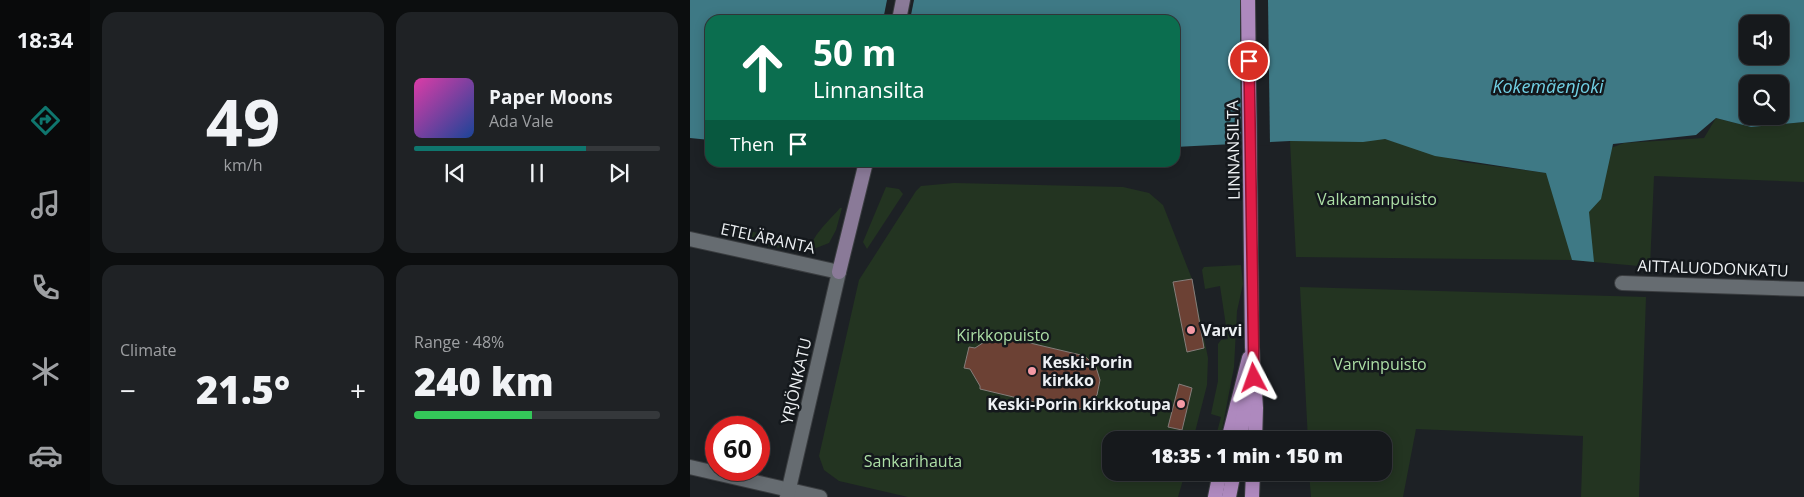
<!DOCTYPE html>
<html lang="en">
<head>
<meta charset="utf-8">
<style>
	:root { --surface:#16191c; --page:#1f2225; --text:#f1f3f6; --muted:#9ea0a3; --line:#35383b; --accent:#0f766e }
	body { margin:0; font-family:"Open Sans",sans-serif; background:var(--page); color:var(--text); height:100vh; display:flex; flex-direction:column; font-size:19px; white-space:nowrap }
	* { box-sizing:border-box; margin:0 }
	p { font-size:16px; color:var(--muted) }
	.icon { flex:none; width:28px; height:28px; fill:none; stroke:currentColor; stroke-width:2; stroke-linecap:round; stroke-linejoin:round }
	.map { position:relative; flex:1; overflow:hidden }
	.side { display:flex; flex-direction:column; gap:12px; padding:12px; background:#0c0e0f; width:600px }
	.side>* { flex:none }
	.top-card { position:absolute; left:15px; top:15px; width:475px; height:152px; border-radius:15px; box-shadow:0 2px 12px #0003,0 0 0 1px var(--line); background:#0b6e4f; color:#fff; overflow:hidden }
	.controls { position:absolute; left:1049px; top:15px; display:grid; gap:10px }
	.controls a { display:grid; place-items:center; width:50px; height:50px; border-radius:10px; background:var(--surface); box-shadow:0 2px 12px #0003,0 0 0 1px var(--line); font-size:25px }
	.speed { position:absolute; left:15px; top:416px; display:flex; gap:10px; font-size:25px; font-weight:700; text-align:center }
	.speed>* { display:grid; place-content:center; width:65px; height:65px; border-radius:50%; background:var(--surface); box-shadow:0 2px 12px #0003,0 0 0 1px var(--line); line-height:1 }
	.speed .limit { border:8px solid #d22; background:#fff; color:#111 }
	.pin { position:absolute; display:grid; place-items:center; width:42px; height:42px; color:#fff; margin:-21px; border:2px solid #fff; border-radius:50%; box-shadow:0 1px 5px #0007 }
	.me { position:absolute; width:55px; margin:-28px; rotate:356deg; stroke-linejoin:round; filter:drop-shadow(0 0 4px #0008) }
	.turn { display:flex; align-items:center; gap:18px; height:105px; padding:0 25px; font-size:22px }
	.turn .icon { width:65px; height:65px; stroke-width:2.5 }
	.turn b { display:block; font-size:35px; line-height:42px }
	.then { display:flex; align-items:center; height:48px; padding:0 25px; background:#0003; gap:10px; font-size:19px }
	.big { font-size:38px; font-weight:800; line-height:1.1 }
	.side .widget { flex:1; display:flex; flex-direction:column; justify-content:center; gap:8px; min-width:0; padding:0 18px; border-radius:15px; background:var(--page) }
	.side .dial { align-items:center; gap:0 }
	.dial b { font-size:65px; line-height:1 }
	.song { display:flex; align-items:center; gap:15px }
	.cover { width:60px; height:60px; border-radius:8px; background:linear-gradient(135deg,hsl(320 70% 55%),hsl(220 70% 35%)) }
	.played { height:5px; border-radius:2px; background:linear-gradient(90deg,var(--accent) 70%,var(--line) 70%) }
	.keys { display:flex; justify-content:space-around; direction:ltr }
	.heat { display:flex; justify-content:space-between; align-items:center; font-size:28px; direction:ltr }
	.charge { height:8px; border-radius:4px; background:linear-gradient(90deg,#34c759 48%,var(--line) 0) }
	.side .tiles { flex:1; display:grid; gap:12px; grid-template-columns:repeat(2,1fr) }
	.trip { position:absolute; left:412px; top:431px; width:290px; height:50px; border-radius:15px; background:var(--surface); box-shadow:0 2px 12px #0003,0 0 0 1px var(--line); font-weight:800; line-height:50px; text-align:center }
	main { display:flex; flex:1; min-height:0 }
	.tab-bar { display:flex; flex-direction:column; width:90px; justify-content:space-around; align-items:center; background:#090a0b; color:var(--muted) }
	.tab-bar .icon { width:35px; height:35px }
	.tab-bar .active { color:var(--accent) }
	.tab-bar b { font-size:22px; color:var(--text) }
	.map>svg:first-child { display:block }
</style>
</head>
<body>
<main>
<nav class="tab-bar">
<b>18:34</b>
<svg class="icon active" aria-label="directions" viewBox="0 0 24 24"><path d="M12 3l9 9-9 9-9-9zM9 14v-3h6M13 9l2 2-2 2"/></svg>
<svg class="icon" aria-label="music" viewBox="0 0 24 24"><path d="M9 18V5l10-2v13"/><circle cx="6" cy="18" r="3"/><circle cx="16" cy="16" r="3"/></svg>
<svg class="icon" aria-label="phone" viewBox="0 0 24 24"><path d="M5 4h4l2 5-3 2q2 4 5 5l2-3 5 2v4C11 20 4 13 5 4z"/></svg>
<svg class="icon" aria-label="climate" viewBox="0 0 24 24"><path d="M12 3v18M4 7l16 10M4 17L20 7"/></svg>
<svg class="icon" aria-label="car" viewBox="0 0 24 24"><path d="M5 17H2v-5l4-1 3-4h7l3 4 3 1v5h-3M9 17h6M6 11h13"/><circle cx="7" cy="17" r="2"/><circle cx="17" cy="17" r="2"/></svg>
</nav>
<section class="side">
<div class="tiles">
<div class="widget dial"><b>49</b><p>km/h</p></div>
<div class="widget">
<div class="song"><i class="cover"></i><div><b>Paper Moons</b><p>Ada Vale</p></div></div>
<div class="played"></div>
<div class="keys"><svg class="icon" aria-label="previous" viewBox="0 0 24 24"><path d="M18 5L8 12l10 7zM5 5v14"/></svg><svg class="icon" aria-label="pause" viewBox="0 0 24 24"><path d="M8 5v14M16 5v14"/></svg><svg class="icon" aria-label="next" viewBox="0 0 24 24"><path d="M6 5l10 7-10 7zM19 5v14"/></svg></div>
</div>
<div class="widget"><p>Climate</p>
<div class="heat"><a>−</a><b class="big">21.5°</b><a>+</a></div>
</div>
<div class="widget"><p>Range · 48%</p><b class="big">240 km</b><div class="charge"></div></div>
</div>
</section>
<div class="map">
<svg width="1114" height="497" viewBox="0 0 1114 497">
	<rect width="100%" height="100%" fill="#1d2125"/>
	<!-- green -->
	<g fill="#233421">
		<path d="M 1026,118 L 1061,127 L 1114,122 L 1114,182 L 964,176 L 960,267 L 882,260 L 606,257 L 600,141 L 695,139 L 773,162 L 856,173 L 934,143 L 1014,138 Z"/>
		<path d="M 264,183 L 433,187 L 459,193 L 473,205 L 502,279 L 518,358 L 517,385 L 503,440 L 421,440 L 421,472 L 495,473 L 488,497 L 218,497 L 149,481 L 134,470 L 129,456 L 169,280 L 226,191 L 231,186 Z"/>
		<path d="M 196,187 L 209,189 L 213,194 L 177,249 L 173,242 Z"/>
		<path d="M 150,208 L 152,208 L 146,230 L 139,243 L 121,250 C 119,238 142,218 150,208 Z"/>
		<path d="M 58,231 C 75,235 93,234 109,240 L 108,250 L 76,246 L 72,240 L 59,237 Z"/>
		<path d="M 551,265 L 553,284 L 547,311 L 544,367 L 530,440 L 525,440 L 531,417 L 521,414 L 528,381 L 528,344 L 531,340 L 538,339 L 530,286 L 515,289 L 512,270 L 514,267 Z"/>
		<path d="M 610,287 L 956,297 L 949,497 L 891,497 L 893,436 L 726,429 L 713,497 L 621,497 L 619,473 L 694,472 L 694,440 L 618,440 Z"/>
	</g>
	<!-- water -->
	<path fill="#3e7985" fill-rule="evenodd" d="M 0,0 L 1114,0 L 1114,122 L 1061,127 L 1026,118 L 1006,135 L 923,144 L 911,199 L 899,212 L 904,262 L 882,260 L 856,173 L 745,156 L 695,139 L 673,142 L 600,141 L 485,147 L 485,20 L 20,20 L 20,140 L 0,138 ZM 1058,24 L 1090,24 L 1090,56 L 1058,56 ZM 1058,84 L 1090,84 L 1090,116 L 1058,116 Z"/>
	<!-- pier -->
	<g fill="#1d2125">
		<path d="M 197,0 L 224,0 L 220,20 L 193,20 Z"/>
		<path d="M 550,0 L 578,0 L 580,145 L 551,147 Z"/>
	</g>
	<!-- building -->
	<g fill="#6c4134" stroke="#857d7b">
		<path d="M 502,279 L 514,348 L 497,352 L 483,282 Z"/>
		<path d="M 302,334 L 395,356 L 406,367 L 410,380 L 407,395 L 396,407 L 382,411 L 290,389 L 290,386 L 280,369 L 274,368 L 279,347 L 285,348 L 302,337 Z"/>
		<path d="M 489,384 L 502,388 L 492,430 L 478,427 Z"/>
	</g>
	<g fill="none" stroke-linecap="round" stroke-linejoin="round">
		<!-- minor casing -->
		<g stroke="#3a3d40" stroke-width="16">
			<g id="minor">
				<path d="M 0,239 L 149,272"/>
				<path d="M 932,283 L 1114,289"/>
			</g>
		</g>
		<!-- tertiary casing -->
		<g stroke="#3a3d40" stroke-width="16">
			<g id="tertiary">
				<path d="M 0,467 L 130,497"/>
				<path d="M 97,497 L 149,272"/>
			</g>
		</g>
		<!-- secondary casing -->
		<g stroke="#3a3d40" stroke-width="16">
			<g id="secondary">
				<path d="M 209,20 L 213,0"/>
				<path d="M 149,272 L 176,162"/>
			</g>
		</g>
		<!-- primary casing -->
		<g stroke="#3a3d40" stroke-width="16">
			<g id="primary">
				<path d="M 558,0 L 562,347 L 566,408 L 565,440"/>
				<path d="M 538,440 L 559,358"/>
				<path d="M 550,440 L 556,395"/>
				<path d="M 525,497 L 530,472"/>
				<path d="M 539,497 L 544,472"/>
				<path d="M 562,497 L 563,472"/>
			</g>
		</g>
		<!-- minor -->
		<use href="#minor" stroke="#666c71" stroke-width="14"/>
		<!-- tertiary -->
		<use href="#tertiary" stroke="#666c71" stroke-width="14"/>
		<!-- secondary -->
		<use href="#secondary" stroke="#8a7a98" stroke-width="14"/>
		<!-- primary -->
		<use href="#primary" stroke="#ae89be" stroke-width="14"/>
	</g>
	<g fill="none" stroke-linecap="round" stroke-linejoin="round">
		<!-- route casing -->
		<g stroke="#92132f" stroke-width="12">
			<path id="route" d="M 559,61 L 564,378"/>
		</g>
		<!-- route -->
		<use href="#route" stroke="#e11d48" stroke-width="9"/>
	</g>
	<!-- markers -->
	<g fill="#f49aa5" stroke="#14181c" stroke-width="2">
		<circle cx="501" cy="330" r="5"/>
		<circle cx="342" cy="371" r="5"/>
		<circle cx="491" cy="404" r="5"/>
	</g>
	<g text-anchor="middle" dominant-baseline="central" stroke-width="5" stroke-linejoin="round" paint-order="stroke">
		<!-- street labels -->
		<g font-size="16" fill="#edf0f3" stroke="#14181c">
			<text transform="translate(543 150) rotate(-91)">LINNANSILTA</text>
			<text transform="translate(78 238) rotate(12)">ETELÄRANTA</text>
			<text transform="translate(1023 268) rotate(2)">AITTALUODONKATU</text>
			<text transform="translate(106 381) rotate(-77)">YRJÖNKATU</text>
		</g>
		<!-- park labels -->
		<g font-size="16" fill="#addfa6" stroke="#14181c">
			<text x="687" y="199">Valkamanpuisto</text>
			<text x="313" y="335">Kirkkopuisto</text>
			<text x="690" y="364">Varvinpuisto</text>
			<text x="223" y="461">Sankarihauta</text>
		</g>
		<!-- poi labels -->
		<g font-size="16" font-weight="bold" fill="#edf0f3" stroke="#14181c" text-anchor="start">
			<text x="511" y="330">Varvi</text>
			<text x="352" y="362">Keski-Porin<tspan x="352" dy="18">kirkko</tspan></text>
			<text x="481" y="404" text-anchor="end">Keski-Porin kirkkotupa</text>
		</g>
		<!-- water labels -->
		<g font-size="18" font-style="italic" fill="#71d0e4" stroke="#14181c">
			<text x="858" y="86">Kokemäenjoki</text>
		</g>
	</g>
</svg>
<div class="controls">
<a><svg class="icon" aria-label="sound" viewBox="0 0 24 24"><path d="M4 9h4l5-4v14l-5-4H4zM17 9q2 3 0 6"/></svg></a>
<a><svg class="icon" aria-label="search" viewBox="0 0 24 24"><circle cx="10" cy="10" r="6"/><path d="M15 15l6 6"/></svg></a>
</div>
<div class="speed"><div class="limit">60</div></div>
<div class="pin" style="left:559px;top:61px;background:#d93025"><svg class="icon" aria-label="arrive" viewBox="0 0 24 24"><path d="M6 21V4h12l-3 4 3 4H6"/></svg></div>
<svg class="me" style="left:564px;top:378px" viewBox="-20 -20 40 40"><path d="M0-17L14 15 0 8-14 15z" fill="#e11d48" stroke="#fff" stroke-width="4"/></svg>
<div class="trip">18:35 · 1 min · 150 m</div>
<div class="top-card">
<div class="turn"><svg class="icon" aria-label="ahead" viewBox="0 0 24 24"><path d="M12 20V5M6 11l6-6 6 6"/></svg><div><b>50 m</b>Linnansilta</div></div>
<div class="then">Then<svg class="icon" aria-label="arrive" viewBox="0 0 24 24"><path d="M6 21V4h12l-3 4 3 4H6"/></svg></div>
</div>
</div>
</main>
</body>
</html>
